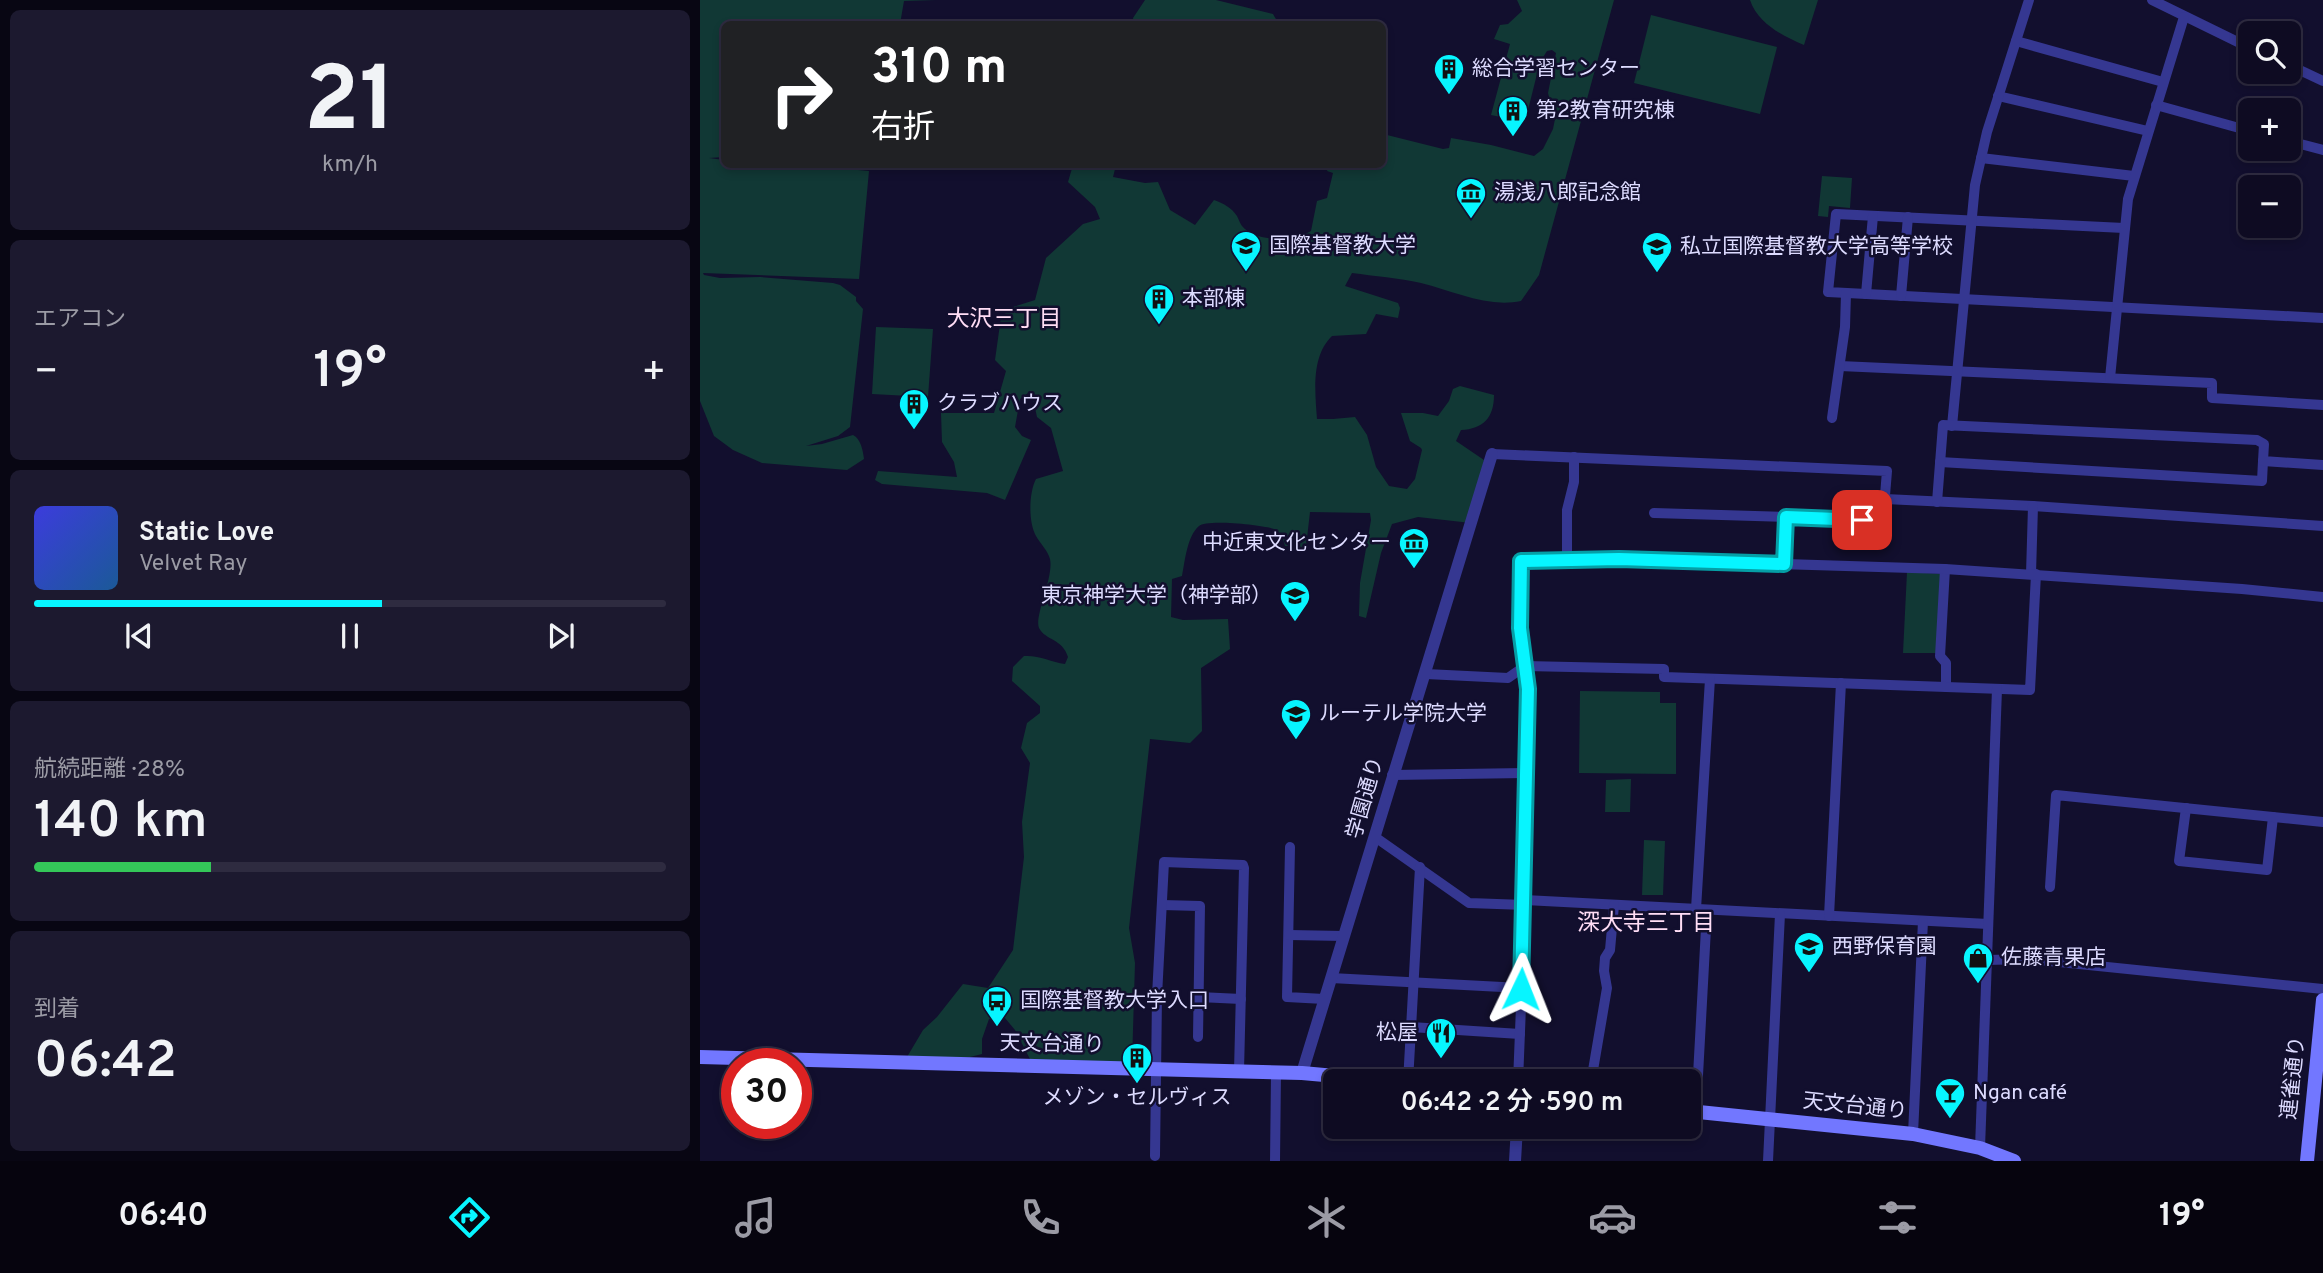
<!DOCTYPE html>
<html lang="ja">
<head>
<meta charset="utf-8">
<style>
	:root { --surface:#0e0b22; --page:#1c192f; --text:#f1f3f6; --muted:#9b9ba5; --line:#2e2b40; --accent:#07f5ff }
	body { margin:0; font-family:Overpass,"Noto Sans JP",sans-serif; background:var(--page); color:var(--text); height:100vh; display:flex; flex-direction:column; font-size:26px; white-space:nowrap }
	* { box-sizing:border-box; margin:0 }
	p { font-size:23px; color:var(--muted) }
	.icon { flex:none; width:38px; height:38px; fill:none; stroke:currentColor; stroke-width:2; stroke-linecap:round; stroke-linejoin:round }
	.map { position:relative; flex:1; overflow:hidden }
	.details { display:flex; flex-direction:column; gap:10px; padding:10px; background:#080613; width:700px }
	.details>* { flex:none }
	.top-card { position:absolute; left:21px; top:21px; width:665px; height:147px; border-radius:10px; box-shadow:0 4px 10px #0003,0 0 0 2px var(--line); background:#202124; color:#fff; overflow:hidden }
	.buttons { position:absolute; left:1538px; top:21px; display:grid; gap:14px }
	.buttons a { display:grid; place-items:center; width:63px; height:63px; border-radius:10px; background:var(--surface); box-shadow:0 4px 10px #0003,0 0 0 2px var(--line); font-size:35px }
	.speed { position:absolute; left:21px; top:1048px; display:flex; gap:14px; font-size:35px; font-weight:700; text-align:center }
	.speed>* { display:grid; place-content:center; width:91px; height:91px; border-radius:50%; background:var(--surface); box-shadow:0 4px 10px #0003,0 0 0 2px var(--line); line-height:1 }
	.speed .limit { border:10px solid #d22; background:#fff; color:#111 }
	.pin { position:absolute; display:grid; place-items:center; width:60px; height:60px; color:#fff; margin:-30px; border-radius:14px; box-shadow:0 4px 10px #0006 }
	.me { position:absolute; width:77px; margin:-38px; rotate:2deg; stroke-linejoin:round; filter:drop-shadow(0 0 5px #0008) }
	.turn { display:flex; align-items:center; gap:24px; height:147px; padding:0 35px; font-size:32px }
	.turn .icon { width:91px; height:91px; stroke-width:2.5 }
	.turn b { display:block; font-size:49px; line-height:60px }
	.big { font-size:52px; font-weight:600; line-height:1.1 }
	.details .tile { flex:1; display:flex; flex-direction:column; justify-content:center; gap:10px; min-width:0; padding:0 24px; border-radius:10px; background:var(--page) }
	.details .dial { align-items:center; gap:0 }
	.dial b { font-size:91px; line-height:1 }
	.song { display:flex; align-items:center; gap:21px }
	.cover { width:84px; height:84px; border-radius:10px; background:linear-gradient(135deg,hsl(240 70% 55%),hsl(210 70% 35%)) }
	.played { height:7px; border-radius:4px; background:linear-gradient(90deg,var(--accent) 55%,var(--line) 55%) }
	.keys { display:flex; justify-content:space-around; direction:ltr }
	.heat { display:flex; justify-content:space-between; align-items:center; font-size:38px; direction:ltr }
	.charge { height:10px; border-radius:5px; background:linear-gradient(90deg,#34c759 28%,var(--line) 0) }
	.trip { position:absolute; left:623px; top:1069px; width:378px; height:70px; border-radius:10px; background:var(--surface); box-shadow:0 4px 10px #0003,0 0 0 2px var(--line); font-weight:600; line-height:70px; text-align:center }
	.tabs { display:flex; height:112px; justify-content:space-around; align-items:center; background:#06040e; color:var(--muted) }
	.tabs .icon { width:49px; height:49px }
	.tabs .selected { color:var(--accent) }
	.tabs b { font-size:32px; color:var(--text) }
	main { display:flex; flex:1; min-height:0 }
	.map>svg:first-child { display:block }
</style>
</head>
<body>
<main>
<section class="details">
<div class="tile dial"><b>21</b><p>km/h</p></div>
<div class="tile"><p>エアコン</p>
<div class="heat"><a>−</a><b class="big">19°</b><a>+</a></div>
</div>
<div class="tile">
<div class="song"><i class="cover"></i><div><b>Static Love</b><p>Velvet Ray</p></div></div>
<div class="played"></div>
<div class="keys"><svg class="icon" aria-label="previous" viewBox="0 0 24 24"><path d="M18 5L8 12l10 7zM5 5v14"/></svg><svg class="icon" aria-label="pause" viewBox="0 0 24 24"><path d="M8 5v14M16 5v14"/></svg><svg class="icon" aria-label="next" viewBox="0 0 24 24"><path d="M6 5l10 7-10 7zM19 5v14"/></svg></div>
</div>
<div class="tile"><p>航続距離 · 28%</p><b class="big">140 km</b><div class="charge"></div></div>
<div class="tile"><p>到着</p><b class="big">06:42</b></div>
</section>
<div class="map">
<svg width="1623" height="1161" viewBox="0 0 1623 1161">
	<rect width="100%" height="100%" fill="#120f2e"/>
	<!-- green -->
	<g fill="#113835">
		<path d="M 0,0 L 236,0 L 204,1 L 200,24 L 24,24 L 24,157 L 9,158 L 24,160 L 24,164 L 162,165 L 161,168 L 158,170 L 169,171 L 159,279 L 3,273 L 4,275 L 20,278 L 60,277 L 133,283 L 140,285 L 156,297 L 156,301 L 163,309 L 150,427 L 138,436 L 106,446 L 122,444 L 153,435 C 161,439 163,451 164,459 L 147,470 L 62,463 L 33,450 L 14,436 L 0,401 Z"/>
		<path d="M 445,0 L 516,0 L 573,14 L 577,21 L 576,24 L 434,24 L 433,18 Z"/>
		<path d="M 817,0 L 914,0 L 839,275 L 821,301 C 787,308 754,291 721,283 C 699,278 674,276 652,273 L 645,286 L 698,303 L 700,308 L 698,318 L 676,314 L 666,334 L 632,336 C 611,356 615,392 617,419 L 633,419 L 655,417 L 667,435 L 676,467 L 689,486 L 707,489 L 715,479 L 722,450 L 721,448 L 710,441 L 701,413 L 723,413 L 738,416 L 749,401 L 753,389 L 760,386 L 794,395 C 794,418 783,429 761,430 L 756,441 L 784,460 L 771,523 L 718,517 L 692,524 L 681,553 L 666,618 L 659,616 L 660,583 L 671,520 L 670,513 L 610,512 L 606,547 L 585,546 C 583,539 581,532 574,529 C 563,525 506,519 499,526 C 487,536 485,561 482,576 L 472,579 L 471,617 L 483,620 L 528,619 L 530,649 L 501,668 L 502,731 L 490,743 L 450,739 L 429,928 L 435,963 L 432,1063 L 332,1063 L 315,1030 L 305,1018 L 289,1019 L 282,1039 L 282,1054 L 270,1057 L 207,1057 L 223,1030 L 237,1017 L 263,984 L 288,988 L 313,950 L 324,857 L 322,822 L 330,763 L 321,748 L 327,723 L 340,713 L 340,706 L 312,681 L 313,667 L 324,656 C 339,655 351,662 365,664 L 368,657 C 362,638 346,641 339,628 C 334,616 354,577 350,559 C 348,551 340,543 336,536 C 328,522 329,492 336,479 L 363,471 L 351,428 L 337,417 L 332,394 L 328,393 L 320,399 L 315,427 L 322,436 L 331,440 L 305,500 L 287,493 L 182,484 L 175,480 L 178,471 L 257,477 L 254,462 L 242,442 L 241,413 L 294,413 L 306,371 L 295,360 L 301,317 L 313,307 L 335,300 L 346,258 L 383,224 L 400,219 L 395,207 L 368,182 L 373,165 L 416,165 L 413,177 L 445,183 L 458,182 L 470,210 L 495,225 L 514,200 C 523,203 532,208 537,216 C 538,218 541,225 542,226 C 556,243 594,241 611,231 L 617,201 L 627,198 L 633,173 L 627,171 L 629,165 L 682,164 L 683,134 L 743,149 L 749,148 L 751,138 L 791,145 L 834,156 L 843,149 L 853,129 L 855,119 L 848,93 L 856,53 L 852,50 L 847,51 L 840,62 L 825,122 L 791,115 L 810,44 L 794,39 L 800,25 L 808,24 L 822,11 Z"/>
		<path d="M 1050,0 L 1118,0 L 1104,45 C 1083,36 1058,24 1050,0 Z"/>
		<path d="M 951,15 L 1077,47 L 1060,114 L 934,83 Z"/>
		<path d="M 1122,176 L 1152,178 L 1150,208 L 1129,206 L 1128,217 L 1118,216 Z"/>
		<path d="M 176,327 L 233,329 L 228,397 L 172,394 Z"/>
		<path d="M 1207,572 L 1242,574 L 1241,653 L 1203,653 Z"/>
		<path d="M 880,691 L 960,692 L 960,703 L 976,703 L 976,774 L 879,773 Z"/>
		<path d="M 931,779 L 930,812 L 905,812 L 906,780 Z"/>
		<path d="M 944,840 L 965,841 L 963,895 L 942,895 Z"/>
	</g>
	<g fill="none" stroke-linecap="round" stroke-linejoin="round">
		<!-- minor -->
		<g stroke="#353791" stroke-width="10">
			<path d="M 1452,0 L 1550,48"/>
			<path d="M 1316,41 L 1463,82"/>
			<path d="M 1589,65 L 1623,81"/>
			<path d="M 1298,96 L 1448,131"/>
			<path d="M 1456,105 L 1550,131"/>
			<path d="M 1589,141 L 1623,150"/>
			<path d="M 1281,158 L 1434,176"/>
			<path d="M 1424,228 L 1136,214 L 1128,292 L 1623,318"/>
			<path d="M 1166,294 L 1173,216"/>
			<path d="M 1201,296 L 1208,217"/>
			<path d="M 1140,366 L 1512,383 L 1512,398 L 1623,405"/>
			<path d="M 1410,378 L 1428,199 L 1484,17"/>
			<path d="M 1132,418 L 1145,327 L 1146,293"/>
			<path d="M 1252,426 L 1275,185 L 1287,132 L 1329,0"/>
			<path d="M 792,454 L 1187,471 L 1183,520 L 954,513"/>
			<path d="M 1240,462 L 1562,481 L 1563,461"/>
			<path d="M 1185,499 L 1333,506 L 1623,526"/>
			<path d="M 1237,502 L 1243,425 L 1557,440 L 1564,444 L 1563,461 L 1623,465"/>
			<path d="M 867,560 L 867,510 L 874,482 L 874,457"/>
			<path d="M 1084,564 L 1086,517"/>
			<path d="M 1245,569 L 1240,656 L 1246,663 L 1246,687"/>
			<path d="M 1331,574 L 1333,506"/>
			<path d="M 726,674 L 808,678 L 825,666 L 964,669 L 964,677 L 1330,690 L 1336,574"/>
			<path d="M 692,775 L 825,773"/>
			<path d="M 1486,808 L 1479,861 L 1567,870 L 1573,817"/>
			<path d="M 675,837 L 769,903 L 825,905"/>
			<path d="M 590,847 L 587,997 L 624,999"/>
			<path d="M 1350,887 L 1356,795 L 1623,822"/>
			<path d="M 825,900 L 1288,924"/>
			<path d="M 462,905 L 500,906 L 498,1037"/>
			<path d="M 996,909 L 1010,679"/>
			<path d="M 1129,916 L 1141,683"/>
			<path d="M 589,935 L 644,936"/>
			<path d="M 1286,960 L 1330,959 L 1623,989"/>
			<path d="M 631,978 L 821,988"/>
			<path d="M 499,997 L 541,999"/>
			<path d="M 711,1027 L 820,1034"/>
			<path d="M 708,1082 L 720,867"/>
			<path d="M 818,1082 L 825,905 L 828,689 L 820,628 L 821,560 L 919,559 L 1245,569 L 1542,589 L 1623,597"/>
			<path d="M 891,1082 L 907,988 L 904,971 L 905,958 L 910,950 L 914,905"/>
			<path d="M 996,1112 L 1007,910"/>
			<path d="M 1213,1134 L 1223,921"/>
			<path d="M 1280,1148 L 1297,689"/>
			<path d="M 455,1156 L 457,996 L 464,862 L 543,865 L 544,868 L 539,1071"/>
			<path d="M 575,1161 L 576,1073"/>
			<path d="M 1068,1161 L 1080,914"/>
		</g>
		<!-- tertiary -->
		<g stroke="#353791" stroke-width="12">
			<path d="M 602,1073 L 792,454"/>
			<path d="M 815,1161 L 817,1127"/>
		</g>
		<!-- secondary -->
		<g stroke="#7277ff" stroke-width="14">
			<path d="M 0,1057 L 602,1073 L 702,1082"/>
			<path d="M 989,1111 L 1213,1134 L 1280,1148 L 1314,1161"/>
			<path d="M 1607,1161 L 1623,1000"/>
		</g>
	</g>
	<g fill="none" stroke-linecap="round" stroke-linejoin="round">
		<!-- route casing -->
		<g stroke="#059fa6" stroke-width="18">
			<path id="route" d="M 821,989 L 828,689 L 820,628 L 821,561 L 919,559 L 1084,564 L 1086,517 L 1162,520"/>
		</g>
		<!-- route -->
		<use href="#route" stroke="#07f5ff" stroke-width="12"/>
	</g>
	<!-- icons -->
	<defs>
		<g id="building-pin" transform="scale(1.575)"><path d="M0 17L-7.5 6A9.5 9.5 0 1 1 7.5 6Z" fill="#07f5ff" stroke="#120f2e"/><path d="M-4-6H4V6H1V3H-1V6H-4ZM-2.5-4.3h1.7v1.8h-1.7ZM.8-4.3h1.7v1.8H.8ZM-2.5-1h1.7V.8h-1.7ZM.8-1h1.7V.8H.8Z" fill="#111"/></g>
		<g id="museum-pin" transform="scale(1.575)"><path d="M0 17L-7.5 6A9.5 9.5 0 1 1 7.5 6Z" fill="#07f5ff" stroke="#120f2e"/><path d="M0-6L6-3V-2H-6V-3ZM-5-1h2V3h-2ZM-1-1h2V3h-2ZM3-1h2V3H3ZM-6 4H6V6H-6Z" fill="#111"/></g>
		<g id="university-pin" transform="scale(1.575)"><path d="M0 17L-7.5 6A9.5 9.5 0 1 1 7.5 6Z" fill="#07f5ff" stroke="#120f2e"/><path d="M0-5L7-2L0 1L-7-2ZM-4 1L0 2.5L4 1V4Q0 6-4 4Z" fill="#111"/></g>
		<g id="school-pin" transform="scale(1.575)"><path d="M0 17L-7.5 6A9.5 9.5 0 1 1 7.5 6Z" fill="#07f5ff" stroke="#120f2e"/><path d="M0-5L7-2L0 1L-7-2ZM-4 1L0 2.5L4 1V4Q0 6-4 4Z" fill="#111"/></g>
		<g id="shop-pin" transform="scale(1.575)"><path d="M0 17L-7.5 6A9.5 9.5 0 1 1 7.5 6Z" fill="#07f5ff" stroke="#120f2e"/><path d="M-5-2.5h2.3a2.7 3.5 0 0 1 5.4 0H5L5.5 6h-11ZM-1.5-2.5h3a1.5 2.3 0 0 0-3 0Z" fill="#111"/></g>
		<g id="bus-pin" transform="scale(1.575)"><path d="M0 17L-7.5 6A9.5 9.5 0 1 1 7.5 6Z" fill="#07f5ff" stroke="#120f2e"/><path d="M-5-6H5V4H4V6H2V4H-2V6H-4V4H-5ZM-3.5-4V0h7V-4ZM-3.5 1.2v1.5H-2V1.2ZM2 1.2v1.5H3.5V1.2Z" fill="#111"/></g>
		<g id="restaurant-pin" transform="scale(1.575)"><path d="M0 17L-7.5 6A9.5 9.5 0 1 1 7.5 6Z" fill="#07f5ff" stroke="#120f2e"/><path d="M-5-6h1v4h1v-4h1v4h1v-4h1v5L-1.5 .5V6h-2V.5L-5-1ZM5-6V6H3V1.5H1.5Q1.5-4 5-6Z" fill="#111"/></g>
		<g id="bar-pin" transform="scale(1.575)"><path d="M0 17L-7.5 6A9.5 9.5 0 1 1 7.5 6Z" fill="#07f5ff" stroke="#120f2e"/><path d="M-6-5H6L.8 .8V4.5H3.5V6h-7V4.5H-.8V.8Z" fill="#111"/></g>
	</defs>
	<g fill-rule="evenodd">
		<use href="#building-pin" x="749" y="69"/>
		<use href="#building-pin" x="813" y="111"/>
		<use href="#museum-pin" x="771" y="193"/>
		<use href="#university-pin" x="546" y="246"/>
		<use href="#school-pin" x="957" y="247"/>
		<use href="#building-pin" x="459" y="299"/>
		<use href="#building-pin" x="214" y="404"/>
		<use href="#museum-pin" x="714" y="543"/>
		<use href="#university-pin" x="595" y="596"/>
		<use href="#university-pin" x="596" y="714"/>
		<use href="#school-pin" x="1109" y="947"/>
		<use href="#shop-pin" x="1278" y="958"/>
		<use href="#bus-pin" x="297" y="1001"/>
		<use href="#restaurant-pin" x="741" y="1033"/>
		<use href="#building-pin" x="437" y="1058"/>
		<use href="#bar-pin" x="1250" y="1093"/>
	</g>
	<g text-anchor="middle" dominant-baseline="central" stroke-width="5" stroke-linejoin="round" paint-order="stroke">
		<!-- poi labels -->
		<g font-size="21" fill="#dddbff" stroke="#120f2e" text-anchor="start">
			<text x="772" y="69">総合学習センター</text>
			<text x="836" y="111">第2教育研究棟</text>
			<text x="794" y="193">湯浅八郎記念館</text>
			<text x="569" y="246">国際基督教大学</text>
			<text x="980" y="247">私立国際基督教大学高等学校</text>
			<text x="482" y="299">本部棟</text>
			<text x="237" y="404">クラブハウス</text>
			<text x="691" y="543" text-anchor="end">中近東文化センター</text>
			<text x="572" y="596" text-anchor="end">東京神学大学（神学部）</text>
			<text x="619" y="714">ルーテル学院大学</text>
			<text x="1132" y="947">西野保育園</text>
			<text x="1301" y="958">佐藤青果店</text>
			<text x="320" y="1001">国際基督教大学入口</text>
			<text x="718" y="1033" text-anchor="end">松屋</text>
			<text x="1273" y="1093">Ngan café</text>
			<text x="437" y="1098" text-anchor="middle">メゾン・セルヴィス</text>
		</g>
		<!-- street labels -->
		<g font-size="21" fill="#dddbff" stroke="#120f2e">
			<text transform="translate(666 798) rotate(-74)">学園通り</text>
			<text transform="translate(352 1045) rotate(1)">天文台通り</text>
			<text transform="translate(1594 1078) rotate(-84)">連雀通り</text>
			<text transform="translate(1155 1107) rotate(6)">天文台通り</text>
		</g>
		<!-- neighbourhood labels -->
		<g font-size="23" fill="#ffddf5" stroke="#120f2e">
			<text x="304" y="320">大沢三丁目</text>
			<text x="946" y="924">深大寺三丁目</text>
		</g>
	</g>
</svg>
<div class="buttons">
<a><svg class="icon" aria-label="search" viewBox="0 0 24 24"><circle cx="10" cy="10" r="6"/><path d="M15 15l6 6"/></svg></a>
<a>+</a>
<a>−</a>
</div>
<div class="speed"><div class="limit">30</div></div>
<div class="pin" style="left:1162px;top:520px;background:#d93025"><svg class="icon" aria-label="arrive" viewBox="0 0 24 24"><path d="M6 21V4h12l-3 4 3 4H6"/></svg></div>
<svg class="me" style="left:821px;top:989px" viewBox="-20 -20 40 40"><path d="M0-17L14 15 0 8-14 15z" fill="#07f5ff" stroke="#fff" stroke-width="4"/></svg>
<div class="trip">06:42 · 2 分 · 590 m</div>
<div class="top-card">
<div class="turn"><svg class="icon" aria-label="right" viewBox="0 0 24 24"><path d="M7 20v-9h11M14 6l5 5-5 5"/></svg><div><b>310 m</b>右折</div></div>
</div>
</div>
</main>
<nav class="tabs">
<b>06:40</b>
<svg class="icon selected" aria-label="directions" viewBox="0 0 24 24"><path d="M12 3l9 9-9 9-9-9zM9 14v-3h6M13 9l2 2-2 2"/></svg>
<svg class="icon" aria-label="music" viewBox="0 0 24 24"><path d="M9 18V5l10-2v13"/><circle cx="6" cy="18" r="3"/><circle cx="16" cy="16" r="3"/></svg>
<svg class="icon" aria-label="phone" viewBox="0 0 24 24"><path d="M5 4h4l2 5-3 2q2 4 5 5l2-3 5 2v4C11 20 4 13 5 4z"/></svg>
<svg class="icon" aria-label="climate" viewBox="0 0 24 24"><path d="M12 3v18M4 7l16 10M4 17L20 7"/></svg>
<svg class="icon" aria-label="car" viewBox="0 0 24 24"><path d="M5 17H2v-5l4-1 3-4h7l3 4 3 1v5h-3M9 17h6M6 11h13"/><circle cx="7" cy="17" r="2"/><circle cx="17" cy="17" r="2"/></svg>
<svg class="icon" aria-label="filters" viewBox="0 0 24 24"><path d="M4 7h16M4 17h16"/><circle cx="9" cy="7" r="2"/><circle cx="15" cy="17" r="2"/></svg>
<b>19°</b>
</nav>
</body>
</html>
